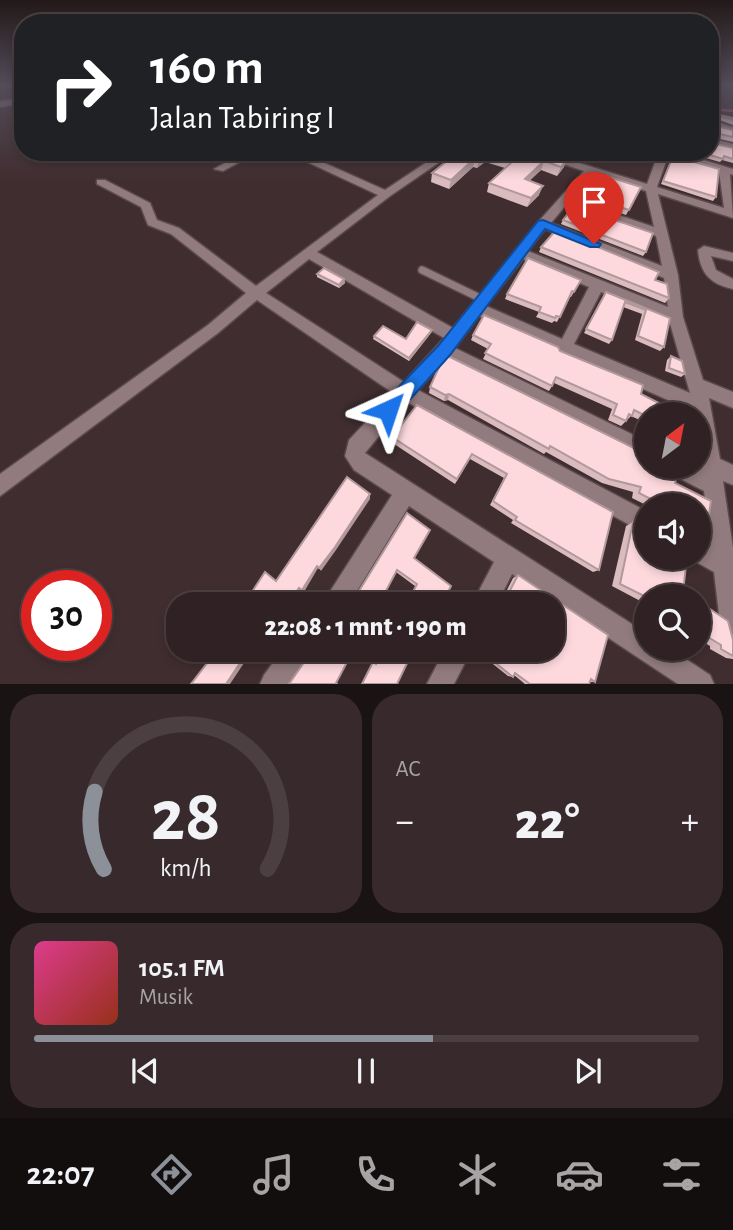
<!DOCTYPE html>
<html lang="id">
<head>
<meta charset="utf-8">
<style>
	:root { --surface:#302224; --page:#382a2c; --text:#f1f3f6; --muted:#a8a4a6; --line:#4b3f41; --accent:#8c9099 }
	body { margin:0; font-family:"Alegreya Sans",sans-serif; background:var(--page); color:var(--text); height:100vh; display:flex; flex-direction:column; font-size:26px; white-space:nowrap }
	* { box-sizing:border-box; margin:0 }
	p { font-size:23px; color:var(--muted) }
	.icon { flex:none; width:38px; height:38px; fill:none; stroke:currentColor; stroke-width:2; stroke-linecap:round; stroke-linejoin:round }
	.map { position:relative; height:684px; overflow:hidden }
	.side { display:flex; flex-direction:column; gap:10px; padding:10px; background:#1a1314; flex:1 }
	.side>* { flex:none }
	.top-card { position:absolute; left:14px; top:14px; width:705px; height:147px; border-radius:28px; box-shadow:0 4px 10px #0003,0 0 0 2px var(--line); background:#202124; color:#fff; overflow:hidden }
	.needle { width:46px; rotate:32deg }
	.controls { position:absolute; left:634px; top:402px; display:grid; gap:14px }
	.controls a { display:grid; place-items:center; width:77px; height:77px; border-radius:50%; background:var(--surface); box-shadow:0 4px 10px #0003,0 0 0 2px var(--line); font-size:35px }
	.speed { position:absolute; left:21px; top:570px; display:flex; gap:14px; font-size:35px; font-weight:700; text-align:center }
	.speed>* { display:grid; place-content:center; width:91px; height:91px; border-radius:50%; background:var(--surface); box-shadow:0 4px 10px #0003,0 0 0 2px var(--line); line-height:1 }
	.speed .limit { border:10px solid #d22; background:#fff; color:#111 }
	.pin { position:absolute; display:grid; place-items:center; width:60px; height:60px; color:#fff; margin:-72px -30px; border-radius:50% 50% 50% 0; rotate:-45deg; box-shadow:0 0 7px #0007 }
	.pin .icon { rotate:45deg }
	.me { position:absolute; width:77px; margin:-38px; rotate:42deg; stroke-linejoin:round; filter:drop-shadow(0 0 5px #0008) }
	.turn { display:flex; align-items:center; gap:24px; height:147px; padding:0 21px; font-size:32px }
	.turn .icon { width:91px; height:91px; stroke-width:2.5 }
	.turn b { display:block; font-size:49px; line-height:60px }
	.big { font-size:52px; font-weight:800; line-height:1.1 }
	.side .card { flex:1; display:flex; flex-direction:column; justify-content:center; gap:10px; min-width:0; padding:0 24px; border-radius:28px; background:var(--page) }
	.side .dial { align-items:center; gap:0 }
	.dial svg { height:182px; overflow:visible; fill:none; stroke:var(--line); stroke-width:7; stroke-linecap:round; text-anchor:middle }
	.dial text { fill:var(--text); stroke:none }
	.song { display:flex; align-items:center; gap:21px }
	.cover { width:84px; height:84px; border-radius:10px; background:linear-gradient(135deg,hsl(330 70% 55%),hsl(10 70% 35%)) }
	.played { height:7px; border-radius:4px; background:linear-gradient(90deg,var(--accent) 60%,var(--line) 60%) }
	.keys { display:flex; justify-content:space-around; direction:ltr }
	.heat { display:flex; justify-content:space-between; align-items:center; font-size:38px; direction:ltr }
	.side .tiles { flex:1; display:grid; gap:10px; grid-template-columns:1fr 1fr }
	.card:last-child { grid-column:span 2 }
	.trip { position:absolute; left:166px; top:592px; width:399px; height:70px; border-radius:28px; background:var(--surface); box-shadow:0 4px 10px #0003,0 0 0 2px var(--line); font-weight:800; line-height:70px; text-align:center }
	.tab-bar { display:flex; height:112px; justify-content:space-around; align-items:center; background:#130e0e; color:var(--muted) }
	.tab-bar .icon { width:49px; height:49px }
	.tab-bar .on { color:var(--accent) }
	.tab-bar b { font-size:32px; color:var(--text) }
	.map>svg:first-child { display:block }
</style>
</head>
<body>
<div class="map">
<svg width="733" height="684" viewBox="0 0 733 684">
	<rect width="100%" height="100%" fill="#402d30"/>
	<g fill="none" stroke-linecap="round" stroke-linejoin="round">
		<!-- stream -->
		<path stroke="#9c515f" stroke-width="2.5" d="M 710,109 L 733,111"/>
		<!-- lane casing -->
		<g stroke="#5a4a4c" stroke-width="10">
			<path id="lane" d="M 422,270 L 484,300"/>
		</g>
		<!-- street casing -->
		<g stroke="#5a4a4c" stroke-width="3">
			<g id="street">
				<path d="M 23,98 L 23,103 L 0,107 L 0,101 Z"/>
				<path d="M 710,120 L 733,127 L 733,133 L 710,126 Z"/>
				<path d="M 710,138 L 733,144 L 733,150 L 710,144 Z"/>
				<path d="M 181,152 L 193,152 L 185,157 L 181,156 Z"/>
				<path d="M 245,152 L 258,152 L 223,171 L 214,169 Z"/>
				<path d="M 286,152 L 300,152 L 385,190 L 442,152 L 454,152 L 390,196 L 317,252 L 453,328 L 539,221 L 584,171 L 528,152 L 544,152 L 647,184 L 659,152 L 677,152 L 733,169 L 733,175 L 730,174 L 733,218 L 658,194 L 678,275 L 683,317 L 703,380 L 733,392 L 733,408 L 709,398 L 720,459 L 733,465 L 733,485 L 723,481 L 733,548 L 733,643 L 724,640 L 721,631 L 714,572 L 689,558 L 698,558 L 698,541 L 711,546 L 704,491 L 671,474 L 668,467 L 701,468 L 698,415 L 695,415 L 695,412 L 566,355 L 558,354 L 557,350 L 479,316 L 455,348 L 646,441 L 646,460 L 446,359 L 418,390 L 646,511 L 646,534 L 407,402 L 365,453 L 646,633 L 646,649 L 671,649 L 710,675 L 714,684 L 678,684 L 512,574 L 497,604 L 472,604 L 494,562 L 409,506 L 349,604 L 322,604 L 392,495 L 354,470 L 345,456 L 349,440 L 393,393 L 257,300 L 218,333 L 0,496 L 0,474 L 208,325 L 246,293 L 171,234 L 148,225 L 141,207 L 97,184 L 97,180 L 105,180 L 150,203 L 157,220 L 179,228 L 256,286 L 378,195 ZM 668,156 L 719,171 L 724,208 L 657,187 ZM 593,174 L 646,191 L 654,227 L 571,199 ZM 566,205 L 656,236 L 662,266 L 551,223 ZM 545,229 L 664,278 L 668,307 L 528,251 ZM 309,259 L 444,338 L 404,382 L 266,293 ZM 523,259 L 589,287 L 562,339 L 486,306 ZM 601,292 L 669,320 L 690,393 L 574,344 Z"/>
				<path d="M 704,246 L 733,253 L 733,261 L 711,256 L 716,270 L 733,279 L 733,289 C 710,284 700,273 698,250 Z"/>
				<path d="M 283,649 L 312,649 L 289,684 L 260,684 L 264,675 Z"/>
				<path d="M 445,649 L 472,649 L 454,684 L 427,684 Z"/>
			</g>
		</g>
		<!-- lane -->
		<use href="#lane" stroke="#927b7e" stroke-width="7"/>
		<!-- street -->
		<use href="#street" fill="#927b7e" fill-rule="evenodd"/>
	</g>
	<!-- wall -->
	<g fill="#dabbbe">
		<path d="M 710,113 L 733,118 L 733,125 L 711,117 Z"/>
		<path d="M 712,125 L 733,130 L 733,142 L 711,137 L 712,143 L 733,148 L 733,163 L 722,160 L 720,162 L 684,152 L 710,152 Z"/>
		<path d="M 458,152 L 548,152 L 564,167 L 557,176 L 541,170 L 529,181 L 539,195 L 527,207 L 487,192 L 489,183 L 505,168 L 485,162 L 477,168 L 473,167 L 449,189 L 431,182 L 432,173 Z"/>
		<path d="M 673,156 L 716,197 L 713,201 L 661,184 Z"/>
		<path d="M 641,187 L 626,215 L 581,200 L 583,195 Z"/>
		<path d="M 563,220 L 646,252 L 643,256 L 561,224 Z"/>
		<path d="M 541,247 L 655,280 L 669,298 L 665,303 L 539,252 Z"/>
		<path d="M 317,274 L 344,279 L 345,283 L 339,288 L 317,277 Z"/>
		<path d="M 581,280 L 571,297 L 570,297 L 557,322 L 554,321 L 552,323 L 536,317 L 539,312 L 505,299 L 507,294 Z"/>
		<path d="M 606,292 L 670,318 L 664,347 L 660,351 L 635,340 L 642,314 L 623,307 L 612,340 L 609,344 L 584,333 Z"/>
		<path d="M 432,330 L 431,333 L 409,361 L 373,339 L 374,336 L 406,339 Z"/>
		<path d="M 473,335 L 560,351 L 641,394 L 646,415 L 646,423 L 631,416 L 621,426 L 608,420 L 612,409 L 554,383 L 549,391 L 483,359 L 488,349 L 471,340 Z"/>
		<path d="M 448,356 L 646,454 L 646,467 L 676,467 L 678,471 L 675,483 L 711,501 L 708,521 L 698,525 L 698,506 L 648,506 L 632,498 L 633,492 L 602,483 L 546,452 L 544,454 L 448,400 L 444,401 L 429,393 L 430,387 L 440,365 Z"/>
		<path d="M 671,356 L 685,374 L 681,377 L 665,371 L 667,360 Z"/>
		<path d="M 417,405 L 613,512 L 599,570 L 593,572 L 511,523 L 513,520 L 490,505 L 504,478 L 470,459 L 455,484 L 391,442 L 392,437 Z"/>
		<path d="M 407,513 L 414,558 L 451,586 L 415,586 L 396,572 Z"/>
		<path d="M 633,522 L 683,591 L 646,597 L 646,604 L 612,586 L 626,526 Z"/>
		<path d="M 518,575 L 595,682 L 590,682 L 589,684 L 525,684 L 514,675 L 513,677 L 508,676 L 474,649 L 553,649 L 500,604 L 513,578 Z"/>
		<path d="M 698,601 L 733,640 L 733,659 L 726,658 L 710,649 L 710,646 L 698,639 Z"/>
	</g>
	<!-- shaded-wall -->
	<g fill="#b1989b">
		<path d="M 487,153 L 485,162 L 477,168 L 479,159 Z"/>
		<path d="M 475,158 L 473,167 L 449,189 L 451,180 Z"/>
		<path d="M 568,158 L 564,167 L 557,176 L 561,167 Z"/>
		<path d="M 544,161 L 541,170 L 522,188 L 525,179 Z"/>
		<path d="M 543,186 L 539,195 L 527,207 L 531,198 Z"/>
		<path d="M 344,279 L 345,283 L 339,288 L 339,285 Z"/>
		<path d="M 432,330 L 431,333 L 409,361 L 409,358 Z"/>
		<path d="M 449,394 L 448,400 L 444,401 L 445,395 Z"/>
		<path d="M 370,494 L 370,499 L 336,550 L 321,571 L 319,568 Z"/>
		<path d="M 317,566 L 318,568 L 304,592 L 302,590 Z"/>
		<path d="M 299,588 L 301,590 L 291,604 L 288,604 Z"/>
		<path d="M 256,649 L 260,649 L 254,658 L 250,658 Z"/>
		<path d="M 246,654 L 250,654 L 230,684 L 226,684 Z"/>
	</g>
	<!-- building -->
	<g fill="#fdd9dd" stroke="#b1989b" stroke-width="2">
		<path d="M 710,113 L 733,118 L 733,120 L 713,114 L 710,116 Z"/>
		<path d="M 710,120 L 712,125 L 733,130 L 733,137 L 711,132 L 712,143 L 733,148 L 733,159 L 724,156 L 723,159 L 700,152 L 710,152 Z"/>
		<path d="M 458,152 L 548,152 L 568,158 L 561,167 L 544,161 L 525,179 L 543,186 L 531,198 L 489,183 L 513,161 L 487,153 L 479,159 L 475,158 L 451,180 L 432,173 Z"/>
		<path d="M 673,156 L 719,169 L 716,197 L 663,181 Z"/>
		<path d="M 599,174 L 641,187 L 629,210 L 583,195 Z"/>
		<path d="M 574,206 L 653,233 L 646,252 L 563,220 Z"/>
		<path d="M 556,230 L 659,272 L 655,280 L 667,284 L 669,298 L 541,247 Z"/>
		<path d="M 528,258 L 581,280 L 574,292 L 572,291 L 560,317 L 556,316 L 555,318 L 539,312 L 541,307 L 507,294 Z"/>
		<path d="M 324,268 L 344,279 L 339,285 L 317,274 Z"/>
		<path d="M 606,292 L 670,318 L 664,347 L 638,336 L 646,310 L 625,302 L 612,340 L 586,329 Z"/>
		<path d="M 484,315 L 558,347 L 560,351 L 643,385 L 641,394 L 682,415 L 646,415 L 646,416 L 634,410 L 632,416 L 629,414 L 626,421 L 613,415 L 617,404 L 556,377 L 552,386 L 485,353 L 491,344 L 473,335 Z"/>
		<path d="M 417,322 L 432,330 L 409,358 L 374,336 L 383,326 L 406,339 Z"/>
		<path d="M 448,356 L 646,454 L 646,467 L 676,467 L 678,471 L 675,483 L 711,501 L 708,521 L 698,516 L 698,506 L 679,506 L 672,502 L 672,506 L 664,506 L 639,493 L 641,487 L 609,479 L 550,446 L 549,449 L 449,394 L 445,395 L 430,387 L 440,365 Z"/>
		<path d="M 671,356 L 682,361 L 685,374 L 669,368 Z"/>
		<path d="M 417,405 L 613,512 L 599,570 L 515,520 L 517,517 L 493,501 L 507,474 L 472,454 L 457,479 L 392,437 Z"/>
		<path d="M 347,477 L 370,494 L 335,547 L 319,568 L 317,566 L 302,590 L 299,588 L 288,604 L 244,604 L 265,572 L 276,581 Z"/>
		<path d="M 407,513 L 430,530 L 414,558 L 451,586 L 442,604 L 407,604 L 417,584 L 397,570 L 379,604 L 351,604 Z"/>
		<path d="M 633,522 L 646,529 L 646,558 L 687,558 L 683,591 L 692,597 L 646,597 L 620,584 Z"/>
		<path d="M 518,575 L 608,635 L 595,682 L 591,679 L 589,684 L 530,684 L 515,673 L 513,677 L 478,649 L 553,649 L 553,604 L 503,604 Z"/>
		<path d="M 698,601 L 728,621 L 733,640 L 733,656 L 721,649 L 721,645 L 698,631 Z"/>
		<path d="M 218,649 L 256,649 L 250,658 L 246,654 L 226,684 L 191,684 Z"/>
		<path d="M 317,649 L 354,649 L 336,683 L 337,684 L 289,684 L 309,655 L 312,658 Z"/>
		<path d="M 384,649 L 414,649 L 397,684 L 362,684 L 373,662 L 376,664 Z"/>
	</g>
	<!-- sky -->
	<linearGradient id="sky" x2="0" y2="1"><stop stop-color="#23191a"/><stop offset="0.47" stop-color="#534c59"/><stop offset="1" stop-color="#534c59" stop-opacity="0"/></linearGradient>
	<rect width="733" height="181" fill="url(#sky)"/>
	<!-- route -->
	<path fill="#1a73e8" stroke="#114b97" stroke-width="2" d="M 543,220 L 601,244 L 599,247 L 590,247 L 545,229 L 450,355 L 395,416 L 388,418 L 382,416 L 379,410 L 382,404 L 438,346 L 538,221 Z"/>
</svg>
<div class="controls">
<a><svg class="needle" viewBox="-14 -14 28 28"><path d="M0-13l5 13h-10z" fill="#e53935"/><path d="M0 13l5-13h-10z" fill="#a8a4a6"/></svg></a>
<a><svg class="icon" aria-label="sound" viewBox="0 0 24 24"><path d="M4 9h4l5-4v14l-5-4H4zM17 9q2 3 0 6"/></svg></a>
<a><svg class="icon" aria-label="search" viewBox="0 0 24 24"><circle cx="10" cy="10" r="6"/><path d="M15 15l6 6"/></svg></a>
</div>
<div class="speed"><div class="limit">30</div></div>
<div class="pin" style="left:594px;top:244px;background:#d93025"><svg class="icon" aria-label="arrive" viewBox="0 0 24 24"><path d="M6 21V4h12l-3 4 3 4H6"/></svg></div>
<svg class="me" style="left:388px;top:410px" viewBox="-20 -20 40 40"><path d="M0-17L14 15 0 8-14 15z" fill="#1a73e8" stroke="#fff" stroke-width="4"/></svg>
<div class="trip">22:08 · 1 mnt · 190 m</div>
<div class="top-card">
<div class="turn"><svg class="icon" aria-label="right" viewBox="0 0 24 24"><path d="M7 20v-9h11M14 6l5 5-5 5"/></svg><div><b>160 m</b>Jalan Tabiring I</div></div>
</div>
</div>
<section class="side">
<div class="tiles">
<div class="card dial"><svg viewBox="0 0 100 80">
<path d="M14 69A42 42 0 1 1 86 69"/>
<path d="M14 69A42 42 0 0 1 10 35" stroke="#8c9099"/>
<text x="50" y="56" font-size="32" font-weight="700">28</text>
<text x="50" y="72" font-size="11">km/h</text>
</svg></div>
<div class="card"><p>AC</p>
<div class="heat"><a>−</a><b class="big">22°</b><a>+</a></div>
</div>
<div class="card">
<div class="song"><i class="cover"></i><div><b>105.1 FM</b><p>Musik</p></div></div>
<div class="played"></div>
<div class="keys"><svg class="icon" aria-label="previous" viewBox="0 0 24 24"><path d="M18 5L8 12l10 7zM5 5v14"/></svg><svg class="icon" aria-label="pause" viewBox="0 0 24 24"><path d="M8 5v14M16 5v14"/></svg><svg class="icon" aria-label="next" viewBox="0 0 24 24"><path d="M6 5l10 7-10 7zM19 5v14"/></svg></div>
</div>
</div>
</section>
<nav class="tab-bar">
<b>22:07</b>
<svg class="icon on" aria-label="directions" viewBox="0 0 24 24"><path d="M12 3l9 9-9 9-9-9zM9 14v-3h6M13 9l2 2-2 2"/></svg>
<svg class="icon" aria-label="music" viewBox="0 0 24 24"><path d="M9 18V5l10-2v13"/><circle cx="6" cy="18" r="3"/><circle cx="16" cy="16" r="3"/></svg>
<svg class="icon" aria-label="phone" viewBox="0 0 24 24"><path d="M5 4h4l2 5-3 2q2 4 5 5l2-3 5 2v4C11 20 4 13 5 4z"/></svg>
<svg class="icon" aria-label="climate" viewBox="0 0 24 24"><path d="M12 3v18M4 7l16 10M4 17L20 7"/></svg>
<svg class="icon" aria-label="car" viewBox="0 0 24 24"><path d="M5 17H2v-5l4-1 3-4h7l3 4 3 1v5h-3M9 17h6M6 11h13"/><circle cx="7" cy="17" r="2"/><circle cx="17" cy="17" r="2"/></svg>
<svg class="icon" aria-label="filters" viewBox="0 0 24 24"><path d="M4 7h16M4 17h16"/><circle cx="9" cy="7" r="2"/><circle cx="15" cy="17" r="2"/></svg>
</nav>
</body>
</html>
